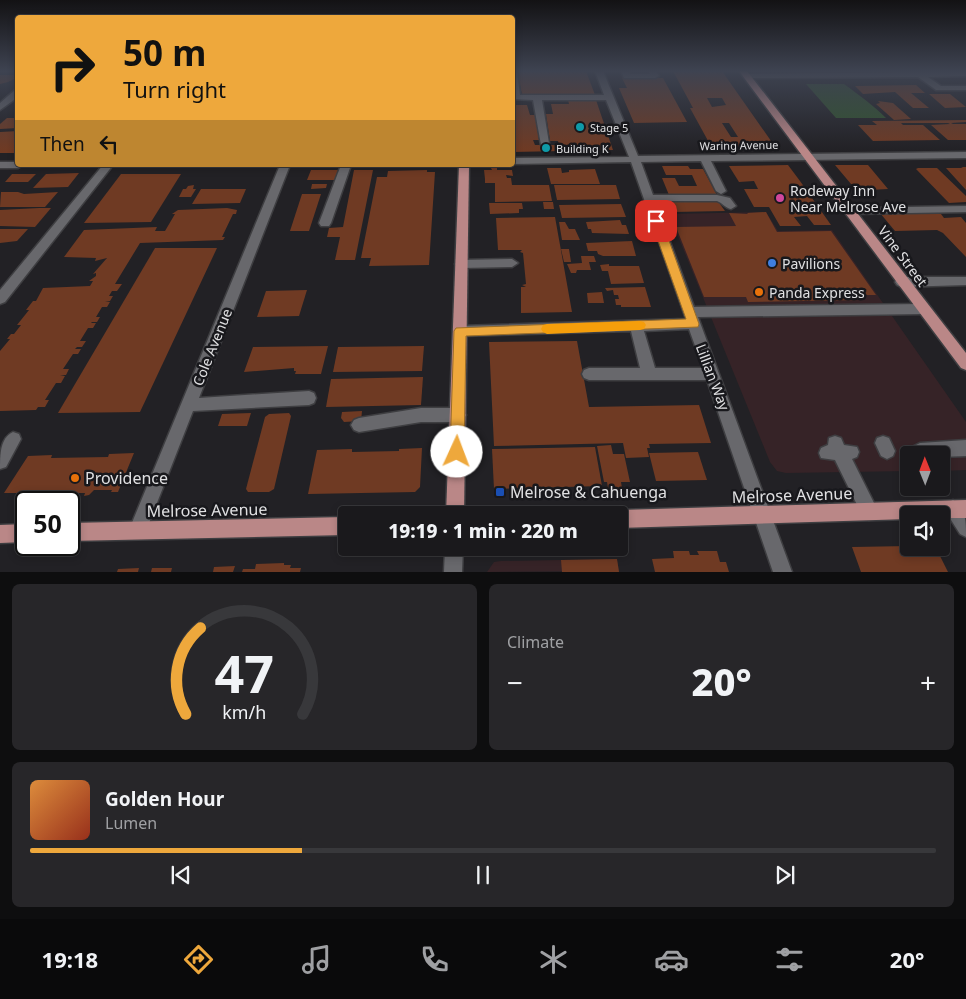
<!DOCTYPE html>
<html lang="en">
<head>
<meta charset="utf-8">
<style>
	:root { --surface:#1a191c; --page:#272629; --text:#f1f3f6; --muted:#9fa0a3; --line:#38383b; --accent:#eea83c }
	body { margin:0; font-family:"Noto Sans",sans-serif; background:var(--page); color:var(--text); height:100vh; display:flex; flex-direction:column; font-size:19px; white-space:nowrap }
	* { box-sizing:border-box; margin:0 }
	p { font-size:16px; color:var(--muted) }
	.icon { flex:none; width:28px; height:28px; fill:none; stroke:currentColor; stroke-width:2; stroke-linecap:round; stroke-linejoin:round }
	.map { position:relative; height:572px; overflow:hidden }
	.panel { display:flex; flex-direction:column; gap:12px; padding:12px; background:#0e0e0f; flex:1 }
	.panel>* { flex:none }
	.hud { position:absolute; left:15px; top:15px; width:500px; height:152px; border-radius:5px; box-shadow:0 2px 8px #0003,0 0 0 1px var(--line); background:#eea83c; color:#111; overflow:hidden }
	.needle { width:32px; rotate:359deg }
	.controls { position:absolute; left:900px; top:446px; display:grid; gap:10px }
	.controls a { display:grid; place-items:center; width:50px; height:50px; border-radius:5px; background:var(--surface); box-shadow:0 2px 8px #0003,0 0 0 1px var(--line); font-size:25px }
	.speed { position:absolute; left:15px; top:491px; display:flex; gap:10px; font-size:25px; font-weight:700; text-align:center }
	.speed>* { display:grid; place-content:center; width:65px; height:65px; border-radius:50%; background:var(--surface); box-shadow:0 2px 8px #0003,0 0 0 1px var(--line); line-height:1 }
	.speed .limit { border:2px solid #111; border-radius:8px; background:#fff; color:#111 }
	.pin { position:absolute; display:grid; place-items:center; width:42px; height:42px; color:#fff; margin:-21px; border-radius:10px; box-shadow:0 2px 8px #0006 }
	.me { position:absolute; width:55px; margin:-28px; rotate:2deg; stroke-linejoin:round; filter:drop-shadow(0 0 4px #0008) }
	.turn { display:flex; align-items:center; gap:18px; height:105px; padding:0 25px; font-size:22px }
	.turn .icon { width:65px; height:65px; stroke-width:2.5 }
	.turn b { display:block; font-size:35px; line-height:42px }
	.then { display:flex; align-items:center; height:48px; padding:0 25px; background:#0003; gap:10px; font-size:19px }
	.big { font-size:38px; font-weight:800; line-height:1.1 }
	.panel .widget { flex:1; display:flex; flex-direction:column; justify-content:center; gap:8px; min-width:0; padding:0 18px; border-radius:8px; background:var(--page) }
	.panel .dial { align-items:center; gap:0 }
	.dial svg { height:130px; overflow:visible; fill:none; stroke:var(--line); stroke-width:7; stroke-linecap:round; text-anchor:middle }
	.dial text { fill:var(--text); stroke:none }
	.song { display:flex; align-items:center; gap:15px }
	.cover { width:60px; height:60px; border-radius:8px; background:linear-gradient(135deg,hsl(30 70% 55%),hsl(10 70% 35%)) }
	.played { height:5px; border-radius:2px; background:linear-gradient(90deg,var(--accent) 30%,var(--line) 30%) }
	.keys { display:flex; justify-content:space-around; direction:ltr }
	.heat { display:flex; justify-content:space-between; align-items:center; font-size:28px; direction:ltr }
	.panel .tiles { flex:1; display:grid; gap:12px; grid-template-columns:1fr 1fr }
	.widget:last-child { grid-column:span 2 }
	.trip { position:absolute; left:338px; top:506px; width:290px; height:50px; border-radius:5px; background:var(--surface); box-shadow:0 2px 8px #0003,0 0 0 1px var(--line); font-weight:800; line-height:50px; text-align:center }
	.tabs { display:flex; height:80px; justify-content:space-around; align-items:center; background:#0a0a0b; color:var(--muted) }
	.tabs .icon { width:35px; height:35px }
	.tabs .active { color:var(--accent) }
	.tabs b { font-size:22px; color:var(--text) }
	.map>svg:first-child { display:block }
</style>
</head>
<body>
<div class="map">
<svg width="966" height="572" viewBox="0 0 966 572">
	<rect width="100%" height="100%" fill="#222125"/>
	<!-- commercial -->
	<g fill="#362327">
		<path d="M 766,212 L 778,231 L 832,230 L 966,422 L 966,470 L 941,471 L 941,455 L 909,455 L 909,471 L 786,473 L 777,471 L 770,462 L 669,214 Z"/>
		<path d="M 617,559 L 619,571 L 487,572 L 494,562 L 501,561 Z"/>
	</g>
	<!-- green -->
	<path fill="#32542d" d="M 806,84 L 844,84 C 859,95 873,105 886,118 L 836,118 Z"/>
	<!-- building -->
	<g fill="#6f3a23" fill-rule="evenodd">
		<path d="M 517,71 L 586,71 L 595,95 L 522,94 Z"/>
		<path d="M 673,71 L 722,71 L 776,148 L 712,148 L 690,108 L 693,108 ZM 707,98 L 722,98 L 726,105 L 712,107 ZM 722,123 L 729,123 L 738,137 L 731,137 Z"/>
		<path d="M 0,75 L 18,75 L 18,77 L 8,82 L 0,84 Z"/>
		<path d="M 622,78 L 663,78 L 687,122 L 634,123 L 619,88 L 627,88 Z"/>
		<path d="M 916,85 L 925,93 L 911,93 L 929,108 L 913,108 L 895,92 L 863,94 L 855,86 Z"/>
		<path d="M 929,94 L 950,94 L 966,107 L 945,108 Z"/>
		<path d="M 568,100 L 596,100 L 613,150 L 512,152 L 512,105 L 527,105 L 530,115 L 535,115 L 539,140 L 533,140 L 535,145 L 559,145 L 558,141 L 550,141 L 546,114 L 553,114 L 551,104 L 569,104 Z"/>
		<path d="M 878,101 L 893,103 L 911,119 L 894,120 L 876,104 L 880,103 Z"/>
		<path d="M 7,118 L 18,118 L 18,128 L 0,129 L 0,124 Z"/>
		<path d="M 966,120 L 966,122 L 951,123 L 953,124 L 966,124 L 966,140 L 948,140 L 931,125 L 950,124 L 948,123 L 901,123 L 903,125 L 923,125 L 940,140 L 873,141 L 858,125 L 877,125 L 872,121 Z"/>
		<path d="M 18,131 L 18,153 L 0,153 L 0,132 Z"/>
		<path d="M 788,165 L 800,181 L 831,225 L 814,225 L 807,216 L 794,217 L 801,226 L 780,226 L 769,207 L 754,207 L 744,189 L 758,189 L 754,181 L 739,182 L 729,166 Z"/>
		<path d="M 835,165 L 868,165 L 888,189 L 869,190 L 867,187 L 851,184 Z"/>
		<path d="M 662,166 L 688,166 L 690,169 L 703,169 L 717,195 L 669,195 L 662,178 L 675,178 L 679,186 L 697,186 L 692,175 L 666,175 Z"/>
		<path d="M 961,167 L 966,167 L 966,190 L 946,168 L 963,168 Z"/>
		<path d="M 491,168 L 497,168 L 497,170 L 512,170 L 513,176 L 506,175 L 507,178 L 511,178 L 512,185 L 549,185 L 552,201 L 495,202 L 495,183 L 485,183 L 485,179 L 484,170 L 492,170 Z"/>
		<path d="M 547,168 L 561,168 L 562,173 L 569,172 L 569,170 L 595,169 L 600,184 L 551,184 Z"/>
		<path d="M 918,168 L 937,168 L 966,196 L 966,202 L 949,203 L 916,169 Z"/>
		<path d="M 311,170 L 338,170 L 335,180 L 307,180 Z"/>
		<path d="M 354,170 L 373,170 L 355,260 L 335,260 L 340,237 L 327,237 L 329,228 L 343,227 Z"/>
		<path d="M 427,170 L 427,172 L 435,172 L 429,265 L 369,266 L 371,258 L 361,258 L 377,177 L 387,177 L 388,171 Z"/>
		<path d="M 79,173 L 68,187 L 33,188 L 46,174 Z"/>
		<path d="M 12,174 L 36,174 L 28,182 L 5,182 Z"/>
		<path d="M 121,174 L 181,174 L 151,222 L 84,223 Z"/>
		<path d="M 312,184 L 327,184 L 326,188 L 311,189 Z"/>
		<path d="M 194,185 L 193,189 L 196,189 L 191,197 L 179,197 L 183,189 L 186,189 L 188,186 Z"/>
		<path d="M 554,185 L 616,185 L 620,199 L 557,200 Z"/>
		<path d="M 201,189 L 246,189 L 240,203 L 192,204 Z"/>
		<path d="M 18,192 L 24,194 L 58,192 L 45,207 L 0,207 L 1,192 Z"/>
		<path d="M 302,194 L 321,194 L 309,231 L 290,231 Z"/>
		<path d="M 717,200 L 725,211 L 673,212 L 669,201 Z"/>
		<path d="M 543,202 L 553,202 L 554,209 L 544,209 Z"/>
		<path d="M 489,203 L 522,203 L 523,209 L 519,209 L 519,213 L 490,214 Z"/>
		<path d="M 621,204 L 626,217 L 562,218 L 559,205 Z"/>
		<path d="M 39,208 L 51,208 L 35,227 L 0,226 L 0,210 Z"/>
		<path d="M 227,208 L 237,210 L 236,214 L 233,214 L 222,237 L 225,237 L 223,240 L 140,243 L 115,284 L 122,284 L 117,291 L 112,291 L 109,296 L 113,296 L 110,301 L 105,302 L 110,302 L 107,307 L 102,307 L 96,317 L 100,317 L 97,322 L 92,322 L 91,323 L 96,323 L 93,328 L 88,328 L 80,341 L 86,341 L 82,347 L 77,347 L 75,349 L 81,349 L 78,354 L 73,354 L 63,369 L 69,369 L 66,375 L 60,375 L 65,376 L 61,383 L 56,383 L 45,400 L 49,400 L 45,407 L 38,407 L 36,410 L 0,411 L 0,351 L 10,339 L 7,339 L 11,334 L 14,334 L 21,325 L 17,325 L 29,310 L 26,310 L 33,301 L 36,301 L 43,288 L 90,286 L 93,281 L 89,281 L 96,276 L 96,273 L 93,274 L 107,258 L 95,261 L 96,258 L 64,257 L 84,230 L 157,227 L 155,231 L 165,231 L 175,214 L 172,214 L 178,210 Z"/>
		<path d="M 766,212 L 777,232 L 831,231 L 876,295 L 860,295 L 859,296 L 861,300 L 748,302 L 746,297 L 704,297 L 676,227 L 736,226 L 729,213 L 748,214 L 747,213 Z"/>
		<path d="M 927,212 L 941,214 L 944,218 L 961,217 L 966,223 L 966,257 L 943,233 L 937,230 L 895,231 L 880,213 Z"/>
		<path d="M 555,217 L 572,312 L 521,313 L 521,287 L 526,287 L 522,285 L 526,284 L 523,253 L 520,252 L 522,250 L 498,250 L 496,218 Z"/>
		<path d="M 620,220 L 622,225 L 626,225 L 629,234 L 592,233 L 591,229 L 588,229 L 586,222 Z"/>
		<path d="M 559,222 L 565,222 L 569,229 L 575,229 L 580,240 L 562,240 Z"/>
		<path d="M 0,229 L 28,229 L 17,241 L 0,243 Z"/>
		<path d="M 632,241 L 636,256 L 603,256 L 598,254 L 597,251 L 588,251 L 586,243 Z"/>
		<path d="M 155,248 L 217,248 L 140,412 L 58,413 Z"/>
		<path d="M 561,249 L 569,249 L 571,262 L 564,262 Z"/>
		<path d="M 581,256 L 594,256 L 596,262 L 589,262 L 591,270 L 577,270 L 576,273 L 571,273 L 567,264 L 582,263 Z"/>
		<path d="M 609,264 L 609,266 L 639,266 L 644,283 L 611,284 L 608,271 L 602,271 L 600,265 Z"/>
		<path d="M 645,287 L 651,307 L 621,307 L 621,305 L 616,305 L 615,299 L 619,299 L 618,295 L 614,295 L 613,290 L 607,291 L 605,288 Z"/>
		<path d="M 307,290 L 299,316 L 257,317 L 266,291 Z"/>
		<path d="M 602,292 L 604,303 L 588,303 L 587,293 Z"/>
		<path d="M 577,341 L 589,407 L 699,405 L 711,443 L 649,444 L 650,448 L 647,448 L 649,457 L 626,458 L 623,443 L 494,446 L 489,342 Z"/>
		<path d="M 328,346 L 321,374 L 295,374 L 296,371 L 294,371 L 294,368 L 244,372 L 253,347 Z"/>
		<path d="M 424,346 L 422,371 L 333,372 L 338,347 Z"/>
		<path d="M 423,377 L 421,405 L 326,407 L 331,379 Z"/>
		<path d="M 362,411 L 361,421 L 344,422 L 341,418 L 342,412 Z"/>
		<path d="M 251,413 L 247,426 L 218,426 L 222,414 Z"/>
		<path d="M 289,413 L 291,416 L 274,489 L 269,492 L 248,492 L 246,489 L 265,417 L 269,414 Z"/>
		<path d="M 611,445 L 613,454 L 624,454 L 630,482 L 621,482 L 622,488 L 608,488 L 607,482 L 604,482 L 597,446 Z"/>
		<path d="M 595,447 L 602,486 L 494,489 L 492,449 Z"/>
		<path d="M 422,448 L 420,487 L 415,492 L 308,494 L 317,450 L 352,449 L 352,452 L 399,451 L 399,449 Z"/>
		<path d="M 698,452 L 707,480 L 656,481 L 649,453 Z"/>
		<path d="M 134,453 L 118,492 L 111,492 L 112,490 L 94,490 L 89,495 L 84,496 L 85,493 L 51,493 L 50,496 L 45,496 L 47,494 L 40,494 L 38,497 L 33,497 L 35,494 L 31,494 L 32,493 L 4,493 L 28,456 L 52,455 L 51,458 L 108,457 L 109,454 Z"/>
		<path d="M 909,546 L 909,548 L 936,548 L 948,572 L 861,572 L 852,547 Z"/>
		<path d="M 673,551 L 689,551 L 690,555 L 699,555 L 697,551 L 717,551 L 720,562 L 726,562 L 729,572 L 655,572 L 652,559 L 674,558 Z"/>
		<path d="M 617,559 L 619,572 L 562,572 L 561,560 Z"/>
		<path d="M 284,563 L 284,565 L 291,565 L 290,568 L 301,568 L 300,572 L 242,572 L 243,569 L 255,569 L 256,564 Z"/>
		<path d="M 235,566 L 233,572 L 213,572 L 214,567 Z"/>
		<path d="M 139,568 L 138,572 L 117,572 L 118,569 Z"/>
		<path d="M 152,568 L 172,568 L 171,572 L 151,572 Z"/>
	</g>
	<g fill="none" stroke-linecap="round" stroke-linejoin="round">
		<!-- minor casing -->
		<g stroke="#3e3e41" stroke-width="3">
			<g id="minor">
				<path d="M 512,71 L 517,71 L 520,95 L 604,95 L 595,71 L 603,71 L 638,156 L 966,152 L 966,158 L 711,161 L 726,191 L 721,194 L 716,191 L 701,161 L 641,162 L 653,195 L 717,195 L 730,198 L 736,206 L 731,209 C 725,208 723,203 717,201 L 655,201 L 694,307 L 922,304 L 927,306 L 929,309 L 927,312 L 922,314 L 698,317 L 792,572 L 773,572 L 707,380 L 589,380 L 584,378 L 582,374 L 584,370 L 589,368 L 640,368 L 631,331 L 460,336 L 455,335 L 453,331 L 455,327 L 460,326 L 686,319 L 631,162 L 512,164 L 512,158 L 629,157 L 606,100 L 542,100 L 549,143 L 547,145 L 541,145 L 533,100 L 512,99 ZM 689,329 L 703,368 L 655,368 L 644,331 Z"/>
				<path d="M 621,71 L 629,71 L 630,74 L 650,74 L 648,71 L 656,71 L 659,76 L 655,78 L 624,78 Z"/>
				<path d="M 966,72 L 966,76 L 928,77 L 941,86 L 966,86 L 966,90 L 936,90 L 918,77 L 747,78 L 743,76 L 747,74 Z"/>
				<path d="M 15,90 L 18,90 L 18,97 L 0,110 L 0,103 Z"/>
				<path d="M 0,162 L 18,162 L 18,165 L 23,165 L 18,168 L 0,168 Z"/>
				<path d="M 103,165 L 113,165 L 5,302 L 0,304 L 0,290 Z"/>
				<path d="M 280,165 L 290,165 L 199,398 L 309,391 L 314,393 L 316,398 L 314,403 L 309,405 L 193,411 L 144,536 L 138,539 L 132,536 L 129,530 Z"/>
				<path d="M 341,165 L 351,165 L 331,223 L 329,226 L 321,226 L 319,223 Z"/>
				<path d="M 966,206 L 966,212 L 849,214 L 844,211 L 849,208 Z"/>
				<path d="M 512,259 L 518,263 L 512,267 L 461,268 L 455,264 L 461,260 Z"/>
				<path d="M 901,277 L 966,277 L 966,285 L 901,287 L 897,285 L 895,282 L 897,279 Z"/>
				<path d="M 421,408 L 458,408 L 463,410 L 466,415 L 463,420 L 458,422 L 421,422 L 359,432 L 354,430 L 351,425 L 354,420 L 359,418 Z"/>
				<path d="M 13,432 L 19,434 L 21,439 L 6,467 L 0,469 C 0,455 0,438 13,432 Z"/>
				<path d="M 835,436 L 841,438 L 844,445 L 857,447 L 859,452 L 857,457 L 852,459 L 878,511 L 875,517 L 869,520 L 863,517 L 835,460 L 821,458 L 819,453 L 821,448 L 828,445 L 829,438 Z"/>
				<path d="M 883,436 L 889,438 L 895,451 L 893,456 L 887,459 L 881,456 L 875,443 L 877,438 Z"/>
				<path d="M 966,440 L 966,456 L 941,457 L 941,455 L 914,455 L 912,451 L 914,446 L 920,443 Z"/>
				<path d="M 953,500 C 966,507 966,522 966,537 L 960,534 L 944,509 L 947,503 Z"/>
				<path d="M 445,548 L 463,548 L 462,572 L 444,572 Z"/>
			</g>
		</g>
		<!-- major casing -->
		<g stroke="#3e3e41" stroke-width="3">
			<g id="major">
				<path d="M 739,71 L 747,71 L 966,353 L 966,370 L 961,368 Z"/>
				<path d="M 459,165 L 469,165 L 464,515 L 446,515 Z"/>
				<path d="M 966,500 L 966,518 L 941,518 L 941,515 L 909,515 L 909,519 L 619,528 L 619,515 L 612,515 L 619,510 Z"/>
				<path d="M 346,517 L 346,535 L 69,541 L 69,523 Z"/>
				<path d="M 26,524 L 26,542 L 0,543 L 0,525 Z"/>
			</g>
		</g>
		<!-- minor -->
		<use href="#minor" fill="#68686c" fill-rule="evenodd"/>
		<!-- major -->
		<use href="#major" fill="#ba8787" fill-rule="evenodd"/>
	</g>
	<!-- sky -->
	<linearGradient id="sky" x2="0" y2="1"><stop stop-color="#131214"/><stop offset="0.47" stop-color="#3e4351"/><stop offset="1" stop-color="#3e4351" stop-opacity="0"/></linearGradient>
	<rect width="966" height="151" fill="url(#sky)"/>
	<!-- route -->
	<path fill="#eea83c" stroke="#9b6d27" d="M 656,218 L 662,221 L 699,324 L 698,327 L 466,336 L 464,452 L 462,457 L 457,459 L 452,457 L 450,452 L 454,331 L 456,328 L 686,319 L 651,221 Z"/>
	<!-- slow -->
	<path fill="#f59e0b" d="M 640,321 L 644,322 L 646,325 L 644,329 L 640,330 L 547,334 L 543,332 L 541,329 L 543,325 L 547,324 Z"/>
	<!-- markers -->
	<g fill="#0f9aa8" stroke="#18181c" stroke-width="2">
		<circle cx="580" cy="127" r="5"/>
		<circle cx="546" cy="148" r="5"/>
	</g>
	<circle fill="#d1479c" stroke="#18181c" stroke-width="2" cx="780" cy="198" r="5"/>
	<circle fill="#3f7fe0" stroke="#18181c" stroke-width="2" cx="772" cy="263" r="5"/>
	<g fill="#e8710a" stroke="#18181c" stroke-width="2">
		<circle cx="759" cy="292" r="5"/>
		<circle cx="75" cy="478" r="5"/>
	</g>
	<rect fill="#1a4fb4" stroke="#18181c" stroke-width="2" x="495" y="487" width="10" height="10" rx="2.5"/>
	<g text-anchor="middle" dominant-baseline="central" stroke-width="5" stroke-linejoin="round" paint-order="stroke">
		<!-- far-poi labels -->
		<g font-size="11" fill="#e0e0e2" stroke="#18181c" text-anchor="start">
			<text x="590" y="127">Stage 5</text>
			<text x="556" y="148">Building K</text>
		</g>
		<!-- far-street labels -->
		<g font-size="11" fill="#e0e0e2" stroke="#18181c">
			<text transform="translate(739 145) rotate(-1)">Waring Avenue</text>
		</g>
		<!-- poi labels -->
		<g font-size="14" fill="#e0e0e2" stroke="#18181c" text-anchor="start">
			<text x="790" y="190">Rodeway Inn<tspan x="790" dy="16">Near Melrose Ave</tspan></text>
			<text x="782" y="263">Pavilions</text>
			<text x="769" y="292">Panda Express</text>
		</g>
		<!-- street labels -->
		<g font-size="14" fill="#e0e0e2" stroke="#18181c">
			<text transform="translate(903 256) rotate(53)">Vine Street</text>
			<text transform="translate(212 347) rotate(-68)">Cole Avenue</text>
			<text transform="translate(713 377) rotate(69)">Lillian Way</text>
		</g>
		<!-- near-poi labels -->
		<g font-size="16" fill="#e0e0e2" stroke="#18181c" text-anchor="start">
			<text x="85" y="478">Providence</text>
			<text x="510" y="492">Melrose &amp; Cahuenga</text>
		</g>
		<!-- near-street labels -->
		<g font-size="16" fill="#e0e0e2" stroke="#18181c">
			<text transform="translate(792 495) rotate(-2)">Melrose Avenue</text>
			<text transform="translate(207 510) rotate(-1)">Melrose Avenue</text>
		</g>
	</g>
</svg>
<div class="controls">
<a><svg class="needle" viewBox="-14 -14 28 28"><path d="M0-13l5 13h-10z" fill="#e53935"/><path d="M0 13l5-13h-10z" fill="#9fa0a3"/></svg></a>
<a><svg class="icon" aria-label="sound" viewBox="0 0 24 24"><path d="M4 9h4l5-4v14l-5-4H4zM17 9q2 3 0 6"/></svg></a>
</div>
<div class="speed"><div class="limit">50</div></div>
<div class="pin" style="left:656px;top:221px;background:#d93025"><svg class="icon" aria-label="arrive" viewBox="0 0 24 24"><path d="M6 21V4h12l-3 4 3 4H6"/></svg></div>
<svg class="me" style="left:457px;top:452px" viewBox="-20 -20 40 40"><circle r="19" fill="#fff"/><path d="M0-13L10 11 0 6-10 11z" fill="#eea83c"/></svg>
<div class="trip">19:19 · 1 min · 220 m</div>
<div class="hud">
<div class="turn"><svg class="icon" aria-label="right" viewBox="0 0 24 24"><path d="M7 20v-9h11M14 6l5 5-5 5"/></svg><div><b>50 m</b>Turn right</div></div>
<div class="then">Then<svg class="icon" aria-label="left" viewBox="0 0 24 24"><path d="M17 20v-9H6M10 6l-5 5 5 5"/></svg></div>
</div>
</div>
<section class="panel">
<div class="tiles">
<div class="widget dial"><svg viewBox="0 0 100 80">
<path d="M14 69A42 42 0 1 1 86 69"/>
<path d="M14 69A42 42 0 0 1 23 16" stroke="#eea83c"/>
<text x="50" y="56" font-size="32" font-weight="700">47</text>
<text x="50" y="72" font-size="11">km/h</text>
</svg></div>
<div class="widget"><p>Climate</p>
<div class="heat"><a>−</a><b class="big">20°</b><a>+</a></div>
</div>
<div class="widget">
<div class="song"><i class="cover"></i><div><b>Golden Hour</b><p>Lumen</p></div></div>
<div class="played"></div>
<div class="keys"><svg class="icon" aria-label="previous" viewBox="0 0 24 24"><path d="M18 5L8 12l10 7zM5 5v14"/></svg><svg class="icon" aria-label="pause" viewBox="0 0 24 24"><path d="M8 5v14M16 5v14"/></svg><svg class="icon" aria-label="next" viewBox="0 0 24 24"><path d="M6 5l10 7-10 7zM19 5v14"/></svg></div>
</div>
</div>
</section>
<nav class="tabs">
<b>19:18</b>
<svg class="icon active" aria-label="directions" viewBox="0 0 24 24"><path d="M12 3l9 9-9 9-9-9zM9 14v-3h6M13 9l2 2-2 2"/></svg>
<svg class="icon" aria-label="music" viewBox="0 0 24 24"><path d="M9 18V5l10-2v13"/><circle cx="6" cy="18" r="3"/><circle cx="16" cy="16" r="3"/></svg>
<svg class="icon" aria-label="phone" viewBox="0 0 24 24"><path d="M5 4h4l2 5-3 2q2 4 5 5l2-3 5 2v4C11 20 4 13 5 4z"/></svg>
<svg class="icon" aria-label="climate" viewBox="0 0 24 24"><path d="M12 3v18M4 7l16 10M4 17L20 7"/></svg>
<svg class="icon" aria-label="car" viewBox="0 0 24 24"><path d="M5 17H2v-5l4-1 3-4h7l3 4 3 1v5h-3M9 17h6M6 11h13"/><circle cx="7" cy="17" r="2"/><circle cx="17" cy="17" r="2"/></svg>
<svg class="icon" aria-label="filters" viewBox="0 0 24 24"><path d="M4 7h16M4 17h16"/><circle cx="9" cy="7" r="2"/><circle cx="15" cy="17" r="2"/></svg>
<b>20°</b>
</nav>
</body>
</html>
